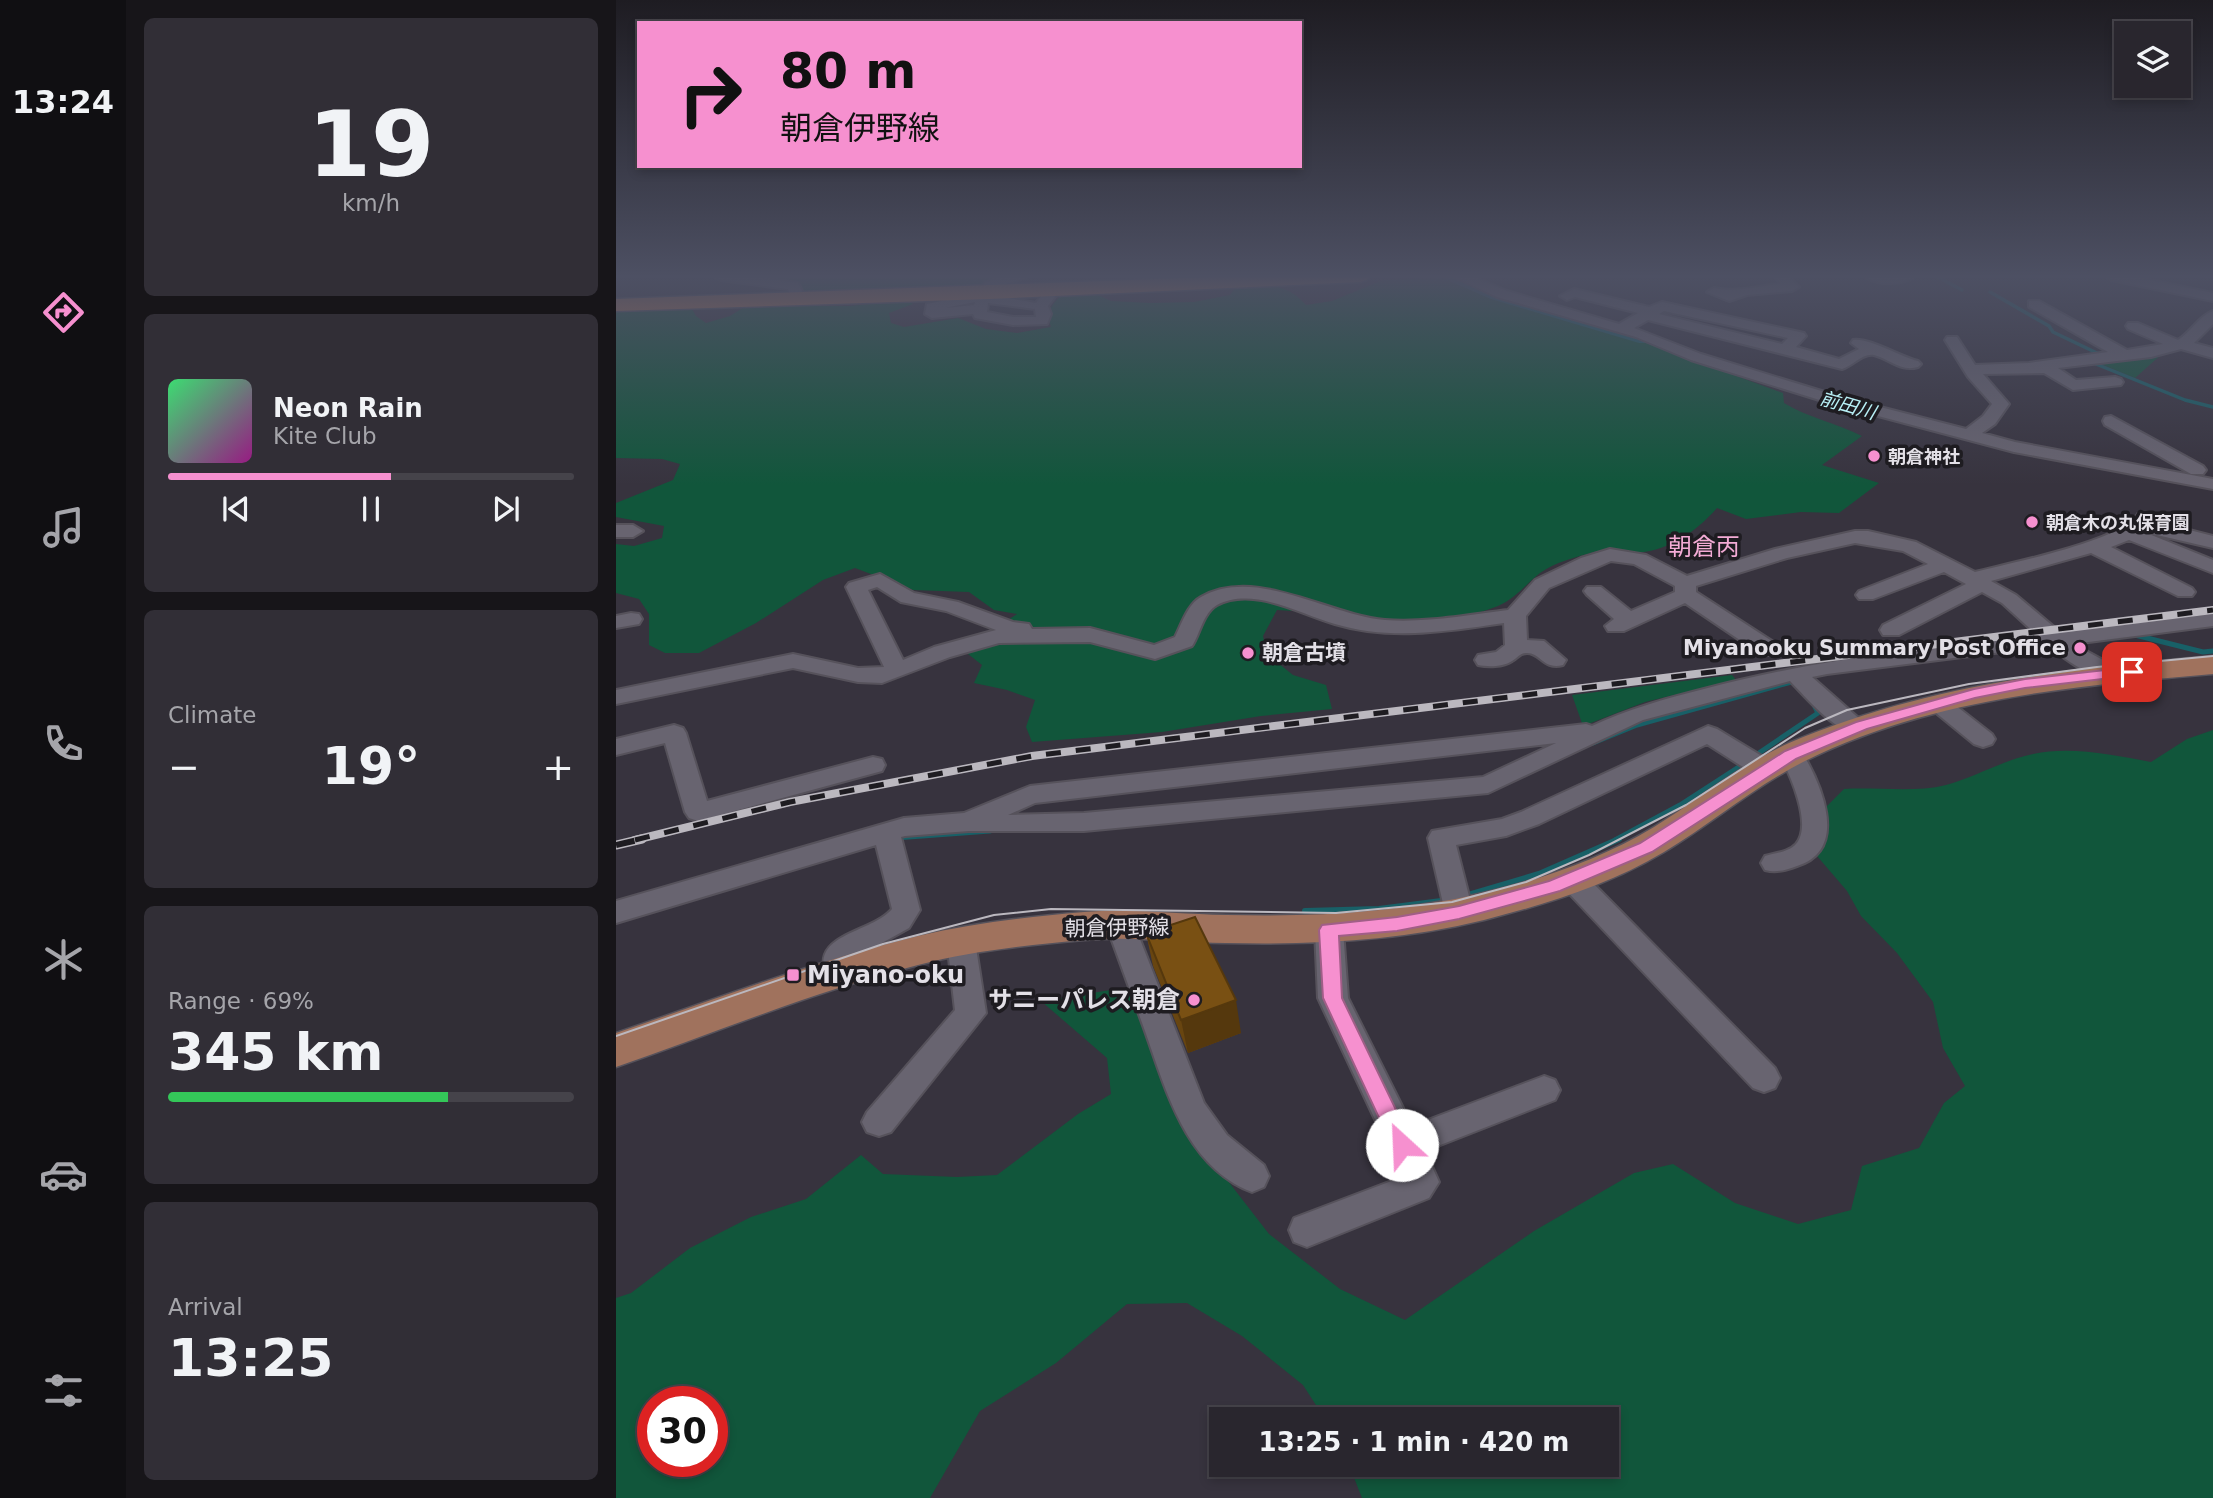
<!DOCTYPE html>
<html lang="en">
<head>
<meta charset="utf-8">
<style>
	:root { --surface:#29262e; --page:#312e36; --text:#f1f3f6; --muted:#a5a5aa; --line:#45434a; --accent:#f690cf }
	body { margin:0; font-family:"DejaVu Sans","Noto Sans JP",sans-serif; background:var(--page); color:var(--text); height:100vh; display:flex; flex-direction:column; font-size:26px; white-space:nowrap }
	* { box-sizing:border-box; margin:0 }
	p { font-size:23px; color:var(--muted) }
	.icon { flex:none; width:38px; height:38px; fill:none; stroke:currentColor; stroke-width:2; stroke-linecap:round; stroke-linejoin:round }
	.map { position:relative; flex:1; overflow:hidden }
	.drawer { display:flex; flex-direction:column; gap:18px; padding:18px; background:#171519; width:490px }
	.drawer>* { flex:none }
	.hud { position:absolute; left:21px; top:21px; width:665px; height:147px; border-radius:0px; box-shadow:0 4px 10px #0003,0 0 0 2px var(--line); background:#f690cf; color:#111; overflow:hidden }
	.controls { position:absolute; left:1498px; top:21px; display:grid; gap:14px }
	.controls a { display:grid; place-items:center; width:77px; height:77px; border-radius:0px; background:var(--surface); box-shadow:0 4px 10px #0003,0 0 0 2px var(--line); font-size:35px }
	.speed { position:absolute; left:21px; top:1386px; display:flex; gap:14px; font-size:35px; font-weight:700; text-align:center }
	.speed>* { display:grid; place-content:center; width:91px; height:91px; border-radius:50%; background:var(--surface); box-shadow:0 4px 10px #0003,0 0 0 2px var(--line); line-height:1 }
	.speed .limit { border:10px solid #d22; background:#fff; color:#111 }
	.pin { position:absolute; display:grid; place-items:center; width:60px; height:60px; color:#fff; margin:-30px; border-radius:14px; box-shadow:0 4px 10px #0006 }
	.me { position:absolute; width:77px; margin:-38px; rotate:335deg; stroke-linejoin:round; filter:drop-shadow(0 0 5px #0008) }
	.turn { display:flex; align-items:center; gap:24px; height:147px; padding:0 28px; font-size:32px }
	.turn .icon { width:91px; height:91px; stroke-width:2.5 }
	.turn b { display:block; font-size:49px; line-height:60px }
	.big { font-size:52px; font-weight:800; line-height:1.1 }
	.drawer .widget { flex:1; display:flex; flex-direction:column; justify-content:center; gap:10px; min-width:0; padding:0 24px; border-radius:10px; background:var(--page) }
	.drawer .dial { align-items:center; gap:0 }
	.dial b { font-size:91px; line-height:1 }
	.song { display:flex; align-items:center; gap:21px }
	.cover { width:84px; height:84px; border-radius:10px; background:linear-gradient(135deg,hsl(140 70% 55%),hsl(310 70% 35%)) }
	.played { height:7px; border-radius:4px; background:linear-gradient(90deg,var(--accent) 55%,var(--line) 55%) }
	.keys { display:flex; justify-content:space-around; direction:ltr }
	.heat { display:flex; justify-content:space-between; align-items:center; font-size:38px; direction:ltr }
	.charge { height:10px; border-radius:5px; background:linear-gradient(90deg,#34c759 69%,var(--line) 0) }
	.trip { position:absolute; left:593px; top:1407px; width:410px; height:70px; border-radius:0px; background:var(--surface); box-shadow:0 4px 10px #0003,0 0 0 2px var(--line); font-weight:800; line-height:70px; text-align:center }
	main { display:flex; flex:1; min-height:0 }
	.menu { display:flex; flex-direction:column; width:126px; justify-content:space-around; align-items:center; background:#100f12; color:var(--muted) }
	.menu .icon { width:49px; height:49px }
	.menu .selected { color:var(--accent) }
	.menu b { font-size:32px; color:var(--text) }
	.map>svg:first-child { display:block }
</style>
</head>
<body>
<main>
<nav class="menu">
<b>13:24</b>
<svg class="icon selected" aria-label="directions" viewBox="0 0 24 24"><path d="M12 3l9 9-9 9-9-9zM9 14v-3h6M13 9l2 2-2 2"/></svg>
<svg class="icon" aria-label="music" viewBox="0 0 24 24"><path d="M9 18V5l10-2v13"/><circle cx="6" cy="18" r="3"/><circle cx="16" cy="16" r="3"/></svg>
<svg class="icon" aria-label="phone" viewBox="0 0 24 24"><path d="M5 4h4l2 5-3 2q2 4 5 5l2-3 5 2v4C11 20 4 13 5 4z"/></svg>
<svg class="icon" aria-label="climate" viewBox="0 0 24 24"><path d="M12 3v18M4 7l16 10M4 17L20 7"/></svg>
<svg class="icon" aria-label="car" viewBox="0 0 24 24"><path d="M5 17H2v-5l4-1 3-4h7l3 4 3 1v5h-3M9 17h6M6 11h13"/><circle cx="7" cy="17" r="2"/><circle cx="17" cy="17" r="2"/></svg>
<svg class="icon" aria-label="filters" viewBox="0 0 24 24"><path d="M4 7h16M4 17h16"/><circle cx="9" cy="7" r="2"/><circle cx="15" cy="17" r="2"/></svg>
</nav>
<section class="drawer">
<div class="widget dial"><b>19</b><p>km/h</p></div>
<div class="widget">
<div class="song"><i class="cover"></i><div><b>Neon Rain</b><p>Kite Club</p></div></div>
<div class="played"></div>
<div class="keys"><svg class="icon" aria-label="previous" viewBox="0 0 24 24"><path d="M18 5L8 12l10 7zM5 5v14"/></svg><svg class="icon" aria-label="pause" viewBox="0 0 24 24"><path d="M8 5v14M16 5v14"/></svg><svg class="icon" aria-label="next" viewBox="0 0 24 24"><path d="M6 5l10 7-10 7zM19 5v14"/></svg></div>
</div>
<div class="widget"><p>Climate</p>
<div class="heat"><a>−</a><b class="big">19°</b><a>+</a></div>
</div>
<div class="widget"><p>Range · 69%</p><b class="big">345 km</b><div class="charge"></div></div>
<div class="widget"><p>Arrival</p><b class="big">13:25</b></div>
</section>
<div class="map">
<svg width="1597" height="1498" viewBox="0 0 1597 1498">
	<rect width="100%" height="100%" fill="#37333e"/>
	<!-- green -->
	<g fill="#11563b" fill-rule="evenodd">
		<path d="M 132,276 L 401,276 L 346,288 L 188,293 L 183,283 Z"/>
		<path d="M 821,278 L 834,279 L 974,326 L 1000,332 L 1167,393 L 1168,403 C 1193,418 1220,423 1246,436 L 1206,465 L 1263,483 L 1223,513 L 1185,512 L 1130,519 L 1101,508 C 1079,533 1050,553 1015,553 C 1002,553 991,548 978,552 C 961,557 939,562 924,573 C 910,584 899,599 882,606 C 811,635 734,613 661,610 L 647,636 L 651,654 L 677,675 L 710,685 L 716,709 L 645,716 L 546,732 L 416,742 L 410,727 L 419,700 L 391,690 L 358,683 L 366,665 L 347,650 L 401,614 L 378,610 L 353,592 L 297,590 L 239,568 L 207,580 L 140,623 L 83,653 L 49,653 L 33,645 L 33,614 L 23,599 L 0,593 L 0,544 L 18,546 L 46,538 L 48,526 L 0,517 L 0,503 L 57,480 L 64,464 L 46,459 L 0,458 L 0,311 L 76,309 L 80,316 L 90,323 L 114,316 L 130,306 L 234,306 L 291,300 L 297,304 L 273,313 L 275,323 L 288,327 L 342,318 L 370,329 L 401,333 L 435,327 C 430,310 436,304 448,293 L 478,293 L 495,301 L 534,303 L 578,302 L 614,295 L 619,288 C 649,285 669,281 690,305 L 716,301 L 767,280 Z"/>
		<path d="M 1547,353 L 1519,378 L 1478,361 Z"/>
		<path d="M 1116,675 L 1120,680 L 1029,702 L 967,726 L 956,695 Z"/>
		<path d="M 1597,730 L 1597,1498 L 746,1498 L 733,1465 L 990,1465 L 990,1419 L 709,1419 L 687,1385 L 626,1336 L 571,1303 L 511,1304 L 440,1363 L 364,1411 L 314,1498 L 0,1498 L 0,1298 L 15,1293 L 74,1248 L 135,1217 L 190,1199 L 245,1155 L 267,1174 L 341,1177 L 381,1175 L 462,1114 L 495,1094 L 491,1058 L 425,1001 L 501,989 L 536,990 L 581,1141 L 653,1234 L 724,1289 L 789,1320 L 918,1231 L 1018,1173 L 1057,1164 L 1119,1203 L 1182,1224 L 1235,1210 L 1246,1166 L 1303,1148 L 1328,1103 L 1349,1086 L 1327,1048 L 1317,1002 L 1281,953 L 1245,916 L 1231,891 L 1201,856 L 1209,828 L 1211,806 L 1228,789 C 1262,787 1298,793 1330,785 C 1360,777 1387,760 1417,754 C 1455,746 1497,755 1535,762 L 1571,739 ZM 37,1402 L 96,1402 L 96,1461 L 37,1461 Z"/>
	</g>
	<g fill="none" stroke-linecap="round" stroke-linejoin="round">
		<!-- stream-far2 -->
		<g stroke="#186067" stroke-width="3.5">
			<path d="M 1320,276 L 1346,290"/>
			<path d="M 1374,292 L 1433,326 L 1437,332 L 1483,354"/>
			<path d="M 1475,362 L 1569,400 L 1597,407"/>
		</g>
		<!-- stream-far1 -->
		<g stroke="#186067" stroke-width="5">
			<path d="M 1515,634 L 1587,652 L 1597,651"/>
			<path d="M 977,743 L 1021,725 L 1179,681"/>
			<path d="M 1137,757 L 1202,713 L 1198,705"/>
			<path d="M 279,838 L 374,831"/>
			<path d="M 999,840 L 1064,805 L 1129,763"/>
		</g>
		<!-- stream -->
		<g stroke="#186067" stroke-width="6">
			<path d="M 849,896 L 923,874 L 1003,839"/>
			<path d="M 689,911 L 763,909 L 833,900"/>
		</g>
		<!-- river -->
		<path fill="#186067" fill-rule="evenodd" d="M 828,276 L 852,276 L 889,291 L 1037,335 L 1040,339 L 1037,343 L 1023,343 L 875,299 L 831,280 Z"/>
		<!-- minor casing -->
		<g stroke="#56525b" stroke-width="4">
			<g id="minor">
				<path d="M 98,276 L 132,276 L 182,283 L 190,299 L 183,303 L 178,302 L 172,289 L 105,280 Z"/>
				<path d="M 389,276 L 413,276 L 385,286 L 374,295 L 420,303 L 432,287 L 442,287 L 444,290 L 432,306 L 435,314 L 431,324 L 397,325 L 359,318 L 357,314 L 316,318 L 309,314 L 311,304 L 362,293 L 369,283 ZM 359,302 L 358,305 L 329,308 ZM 372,303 L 419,309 L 420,317 L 397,317 L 371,312 Z"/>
				<path d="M 837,276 L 855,276 L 891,291 L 1003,324 L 1022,313 L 959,297 L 951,300 L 944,296 L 958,289 L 1033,307 L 1046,302 L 1188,333 L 1190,336 L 1180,347 L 1223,359 L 1243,349 L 1235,343 L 1237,340 C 1252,337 1285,357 1302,361 L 1305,364 L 1302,367 C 1284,372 1274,359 1258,355 C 1246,353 1237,366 1226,369 L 1032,320 L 1018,328 L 1085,354 L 1225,397 L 1350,429 L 1367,416 L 1376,404 L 1352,377 L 1329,340 L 1331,337 L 1341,337 L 1359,365 L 1413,363 L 1492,352 L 1413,307 L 1413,301 L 1423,301 L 1511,350 L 1547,344 L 1512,329 L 1510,326 L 1512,323 L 1522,323 L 1562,340 C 1575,332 1583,316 1597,311 L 1597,324 L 1578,343 L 1597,348 L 1597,358 L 1565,349 L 1535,357 L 1442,368 L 1460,380 L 1499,377 L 1505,379 L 1507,382 L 1505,385 L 1457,390 L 1428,373 L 1367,374 L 1393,404 L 1379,424 L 1366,433 L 1399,442 L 1597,479 L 1597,489 L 1398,452 L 1213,403 L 1075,360 L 1020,337 L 881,297 ZM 1048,311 L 1172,338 L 1166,344 L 1043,314 Z"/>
				<path d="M 1158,276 L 1171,276 L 1183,287 L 1176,291 L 1131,295 L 1113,301 L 1091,292 L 1098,288 C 1119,293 1142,286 1165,284 Z"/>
				<path d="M 1249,276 L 1299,276 C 1288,285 1260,286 1249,276 Z"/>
				<path d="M 1489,276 L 1514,276 L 1597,293 L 1597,301 L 1496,280 Z"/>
				<path d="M 1495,416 L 1587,466 L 1590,470 L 1587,474 L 1575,474 L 1489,425 L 1487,421 L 1489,417 Z"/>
				<path d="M 1529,512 L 1536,514 L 1538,521 L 1597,536 L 1597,548 L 1528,532 L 1597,560 L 1597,573 L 1513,540 L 1495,547 L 1576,588 L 1579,592 L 1576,596 L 1562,596 L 1475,553 L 1375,581 L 1400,595 L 1444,632 L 1597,614 L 1597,626 L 1457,644 L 1502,668 L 1505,673 L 1502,678 C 1481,683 1449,660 1434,646 L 1211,674 L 1196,677 L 1247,722 L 1251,727 L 1247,732 C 1224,739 1191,698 1174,681 L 1027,720 L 872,793 L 468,831 L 353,831 L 289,836 L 285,837 L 304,910 L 293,928 L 237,959 L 239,973 L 235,981 L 224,985 L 213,981 C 188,934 255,934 276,909 L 260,845 L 0,923 L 0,901 L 288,818 L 348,813 L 414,786 L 970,724 L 976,726 C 1012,709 1049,699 1088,689 C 1199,659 1307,649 1421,635 L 1386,603 L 1366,592 L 1283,635 L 1267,635 L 1264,630 L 1267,625 L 1350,584 L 1328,572 L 1257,599 L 1243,599 L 1240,595 L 1243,591 L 1312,564 L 1287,551 L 1239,543 L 1171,558 L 1080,586 L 1080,592 L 1162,645 L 1165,650 L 1162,655 L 1146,655 L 1069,603 L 1008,631 L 992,631 L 989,626 L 998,619 L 971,595 L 968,591 L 971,587 L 985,587 L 1015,611 L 1059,592 L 1059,586 L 1018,564 L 995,561 L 933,588 L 910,616 L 911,640 L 928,641 L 950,660 L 947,665 C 927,670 925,653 911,653 C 903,653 902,658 896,661 C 887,667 872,667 862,665 L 859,660 L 862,655 L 880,652 L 889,645 L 888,623 C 833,631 775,641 719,624 C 684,614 637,586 601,605 C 587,613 584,634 576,646 L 539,659 L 474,642 L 383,643 L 334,657 L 266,683 L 242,682 L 177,668 L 0,704 L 0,690 L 177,654 L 242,668 L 268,667 L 230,587 L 233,583 L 264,574 L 298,593 L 342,602 L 397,622 L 413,624 L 416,629 L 474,628 L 538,645 L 559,637 C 566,623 572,604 585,597 C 640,566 712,615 769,620 C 810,623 851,615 892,610 L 919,580 L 965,558 L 994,549 L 1030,555 L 1071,576 L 1159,549 L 1239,531 L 1252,531 L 1300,542 L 1359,572 C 1394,563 1506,541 1522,514 ZM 261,587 L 285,602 L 330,611 L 380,630 L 318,647 L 287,660 L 252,590 ZM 940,743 L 867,777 L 468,813 L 392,815 L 419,803 Z"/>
				<path d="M 0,525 L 17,525 L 27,531 L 17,537 L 0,537 Z"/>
				<path d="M 15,613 L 23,614 L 26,619 L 23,624 L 0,628 L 0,616 Z"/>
				<path d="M 1322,696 L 1330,698 L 1376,734 L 1379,739 L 1376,744 L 1367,747 L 1358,744 L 1314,708 L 1310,703 L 1314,698 Z"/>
				<path d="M 58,725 L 67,728 L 70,733 L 91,801 L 257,757 L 266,759 L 269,765 L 266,771 L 82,821 L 73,818 L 69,812 L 49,743 L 0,755 L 0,739 Z"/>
				<path d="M 1092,726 L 1101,729 L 1159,764 L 1162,770 L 1159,776 L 1150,778 L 1141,776 L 1091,744 L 923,824 L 890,836 L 840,845 L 857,912 L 853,919 L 843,923 L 833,919 L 829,912 L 812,838 L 816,831 L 886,819 L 905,812 Z"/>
				<path d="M 1175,747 L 1184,749 C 1204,781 1235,849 1181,866 C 1170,870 1161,873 1149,870 L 1145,863 L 1149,856 C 1159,853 1173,852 1180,844 C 1197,825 1174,773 1163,755 L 1166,749 Z"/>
				<path d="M 956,869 L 966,872 L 1159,1068 L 1164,1078 L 1159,1088 L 1148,1092 L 1137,1088 L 946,886 L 942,879 L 946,872 Z"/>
				<path d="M 504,913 L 514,916 L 518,924 L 588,1103 L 611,1135 L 648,1165 L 653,1176 L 648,1187 L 636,1192 C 570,1167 550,1090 529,1031 C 516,995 503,960 490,924 L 494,916 Z"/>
				<path d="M 713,919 L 723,922 L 727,930 L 732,998 L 796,1126 L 928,1076 L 939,1080 L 944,1090 L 939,1100 L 809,1151 L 823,1182 L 813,1198 L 691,1247 L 678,1242 L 673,1230 L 678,1218 L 786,1177 L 702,998 L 699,930 L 703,922 Z"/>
				<path d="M 345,930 L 355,933 L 359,941 L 370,1013 L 275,1132 L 263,1136 L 251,1132 L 246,1122 L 251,1112 L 339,1010 L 331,941 L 335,933 Z"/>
			</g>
		</g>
		<!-- major casing -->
		<g stroke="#56525b" stroke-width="3">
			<path id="major" d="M 1597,656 L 1597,674 C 1459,686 1315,698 1189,761 C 1139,786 1096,823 1048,852 C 993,885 930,904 868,920 C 783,941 697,945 610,943 C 563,942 515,936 468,940 C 412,945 356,951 302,965 C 199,991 101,1032 0,1067 L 0,1033 C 100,999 199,961 302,936 C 357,923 412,917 468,912 C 515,908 562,914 610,915 C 697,917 782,913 867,893 C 927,879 985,859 1038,827 C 1083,799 1125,765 1173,743 C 1308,685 1452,669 1597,656 Z"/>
		</g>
		<!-- highway casing -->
		<g stroke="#56525b" stroke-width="3">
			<path id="highway" d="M 619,276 L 754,276 L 751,280 L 744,282 L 372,299 L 0,311 L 0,299 Z"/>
		</g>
		<!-- minor -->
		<use href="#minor" fill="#686470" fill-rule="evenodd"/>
		<!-- major -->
		<use href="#major" fill="#a0725d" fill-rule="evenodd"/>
		<!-- highway -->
		<use href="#highway" fill="#c57c51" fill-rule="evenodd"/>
		<!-- tram -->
		<path stroke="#bbb8bf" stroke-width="2" d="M 0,1036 L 267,944 L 378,915 L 435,909 L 720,913 L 836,902 L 910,882 L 973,855 L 1070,805 L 1189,728 L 1231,710 L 1353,684 L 1481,667 L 1597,656"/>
		<!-- rail-far1 casing -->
		<g stroke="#bbb8bf" stroke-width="8">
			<path id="rail-far1" d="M 19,840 L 174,802 L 416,756 L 1597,610"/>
		</g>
		<!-- rail casing -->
		<g stroke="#bbb8bf" stroke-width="9">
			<path id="rail" d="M 0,845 L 26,839"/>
		</g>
		<!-- rail-far1 -->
		<use href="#rail-far1" stroke="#1e1c21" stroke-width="5" stroke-dasharray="15" stroke-linecap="butt"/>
		<!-- rail -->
		<use href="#rail" stroke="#1e1c21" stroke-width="6" stroke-dasharray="19" stroke-linecap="butt"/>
	</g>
	<!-- wall -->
	<path fill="#684510" d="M 530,933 L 625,1033 L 572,1053 L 537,966 Z"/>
	<!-- shaded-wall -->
	<path fill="#55380d" d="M 620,1000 L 625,1033 L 572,1053 L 565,1020 Z"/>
	<!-- building -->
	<path fill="#795013" stroke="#55380d" stroke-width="2" d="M 579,917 L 620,1000 L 565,1020 L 530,933 Z"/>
	<!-- sky -->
	<linearGradient id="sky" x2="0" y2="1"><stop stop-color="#1e1c22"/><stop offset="0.57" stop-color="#4d5063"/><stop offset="1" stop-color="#4d5063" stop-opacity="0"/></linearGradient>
	<rect width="1597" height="485" fill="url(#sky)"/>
	<!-- route -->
	<path fill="#f690cf" stroke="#a05e87" stroke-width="2" d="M 1516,667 L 1521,669 L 1523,672 L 1521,675 L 1409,688 L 1359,698 L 1251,729 L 1180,759 L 1036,852 L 944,891 L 843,919 L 781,931 L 723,936 L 726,998 L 797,1145 L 794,1152 L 786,1155 L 779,1152 L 707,998 L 703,930 L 706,925 L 781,917 L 843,906 L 933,881 L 1024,843 L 1169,751 L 1240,722 L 1358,689 L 1409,679 Z"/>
	<!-- markers -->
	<g fill="#f690cf" stroke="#1e1c21" stroke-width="2.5">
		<circle cx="1258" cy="456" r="7"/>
		<circle cx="1416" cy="522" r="7"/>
		<circle cx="1464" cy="648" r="7"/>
		<circle cx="632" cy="653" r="7"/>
		<rect x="170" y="968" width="14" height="14" rx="3.5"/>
		<circle cx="578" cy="1000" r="7"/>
	</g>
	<g text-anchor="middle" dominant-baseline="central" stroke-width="7" stroke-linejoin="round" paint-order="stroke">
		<!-- far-poi labels -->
		<g font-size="18" font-weight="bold" fill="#e3e0e7" stroke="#1e1c21" text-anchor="start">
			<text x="1272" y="456">朝倉神社</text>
			<text x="1430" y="522">朝倉木の丸保育園</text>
		</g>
		<!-- far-water labels -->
		<g font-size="19" font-style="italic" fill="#b8f0f6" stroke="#1e1c21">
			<text transform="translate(1232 405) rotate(16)">前田川</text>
		</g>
		<!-- poi labels -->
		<g font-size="21" font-weight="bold" fill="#e3e0e7" stroke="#1e1c21" text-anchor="end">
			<text x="1450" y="648">Miyanooku Summary Post Office</text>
			<text x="646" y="653" text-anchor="start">朝倉古墳</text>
		</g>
		<!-- street labels -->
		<g font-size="21" fill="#e3e0e7" stroke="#1e1c21">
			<text transform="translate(501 928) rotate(-1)">朝倉伊野線</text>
		</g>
		<!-- quarter labels -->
		<g font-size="24" fill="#f3abd5" stroke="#1e1c21">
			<text x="1088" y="547">朝倉丙</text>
		</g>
		<!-- near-poi labels -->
		<g font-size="24" font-weight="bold" fill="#e3e0e7" stroke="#1e1c21" text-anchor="start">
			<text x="191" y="975">Miyano-oku</text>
			<text x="564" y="1000" text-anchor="end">サニーパレス朝倉</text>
		</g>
	</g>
</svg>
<div class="controls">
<a><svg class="icon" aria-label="layers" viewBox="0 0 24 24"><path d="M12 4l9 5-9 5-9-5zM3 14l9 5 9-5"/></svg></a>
</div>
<div class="speed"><div class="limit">30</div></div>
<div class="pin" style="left:1516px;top:672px;background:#d93025"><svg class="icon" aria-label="arrive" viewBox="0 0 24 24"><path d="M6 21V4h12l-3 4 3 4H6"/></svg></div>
<svg class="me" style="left:786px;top:1145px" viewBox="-20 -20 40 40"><circle r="19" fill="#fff"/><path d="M0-13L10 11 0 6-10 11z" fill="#f690cf"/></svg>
<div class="trip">13:25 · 1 min · 420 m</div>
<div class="hud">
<div class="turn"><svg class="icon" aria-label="right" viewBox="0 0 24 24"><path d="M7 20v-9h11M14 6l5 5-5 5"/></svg><div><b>80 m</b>朝倉伊野線</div></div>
</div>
</div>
</main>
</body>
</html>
